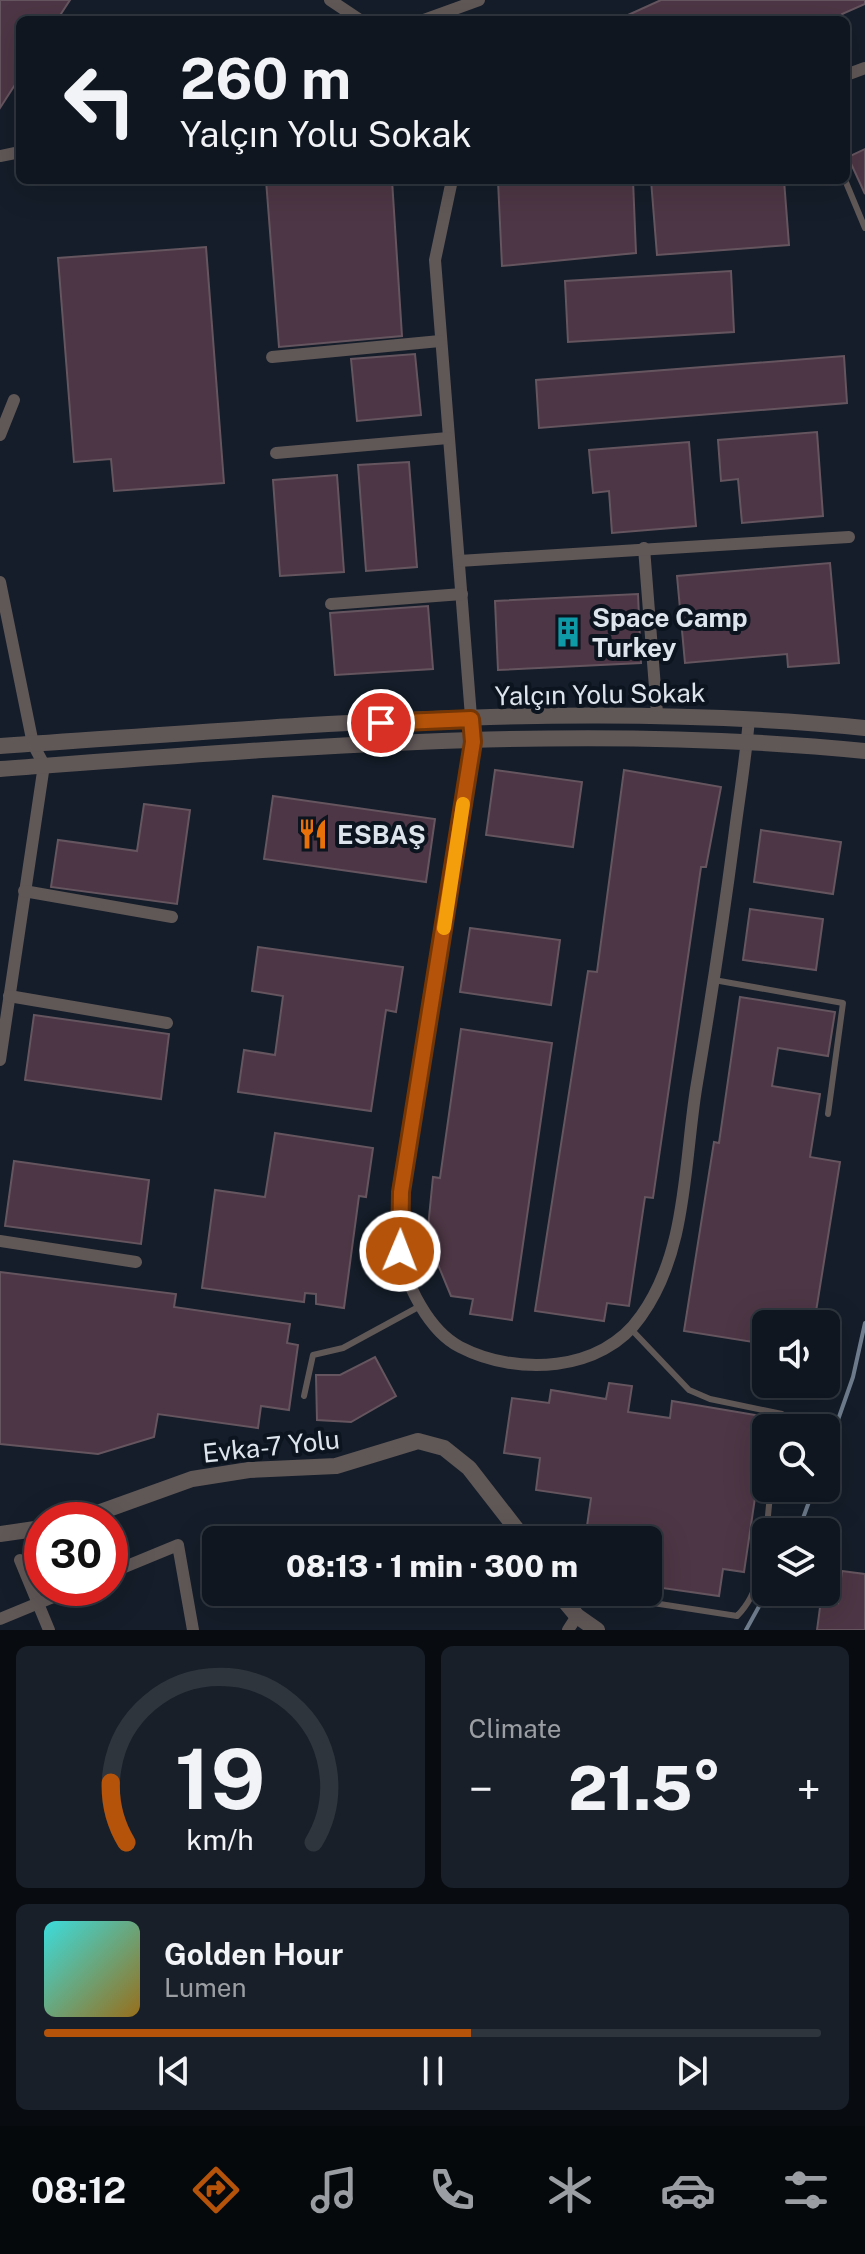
<!DOCTYPE html>
<html lang="en">
<head>
<meta charset="utf-8">
<style>
	:root { --surface:#0f161f; --page:#181f28; --text:#f1f3f6; --muted:#9b9fa4; --line:#2f353d; --accent:#b45309 }
	body { margin:0; font-family:"Public Sans",sans-serif; background:var(--page); color:var(--text); height:100vh; display:flex; flex-direction:column; font-size:30px; white-space:nowrap }
	* { box-sizing:border-box; margin:0 }
	p { font-size:26px; color:var(--muted) }
	.icon { flex:none; width:44px; height:44px; fill:none; stroke:currentColor; stroke-width:2; stroke-linecap:round; stroke-linejoin:round }
	.map { position:relative; height:1630px; overflow:hidden }
	.panel { display:flex; flex-direction:column; gap:16px; padding:16px; background:#080c11; flex:1 }
	.panel>* { flex:none }
	.guide { position:absolute; left:16px; top:16px; width:834px; height:168px; border-radius:12px; box-shadow:0 8px 32px #0002,0 0 0 2px var(--line); background:#0f161f; color:var(--text); overflow:hidden }
	.fabs { position:absolute; left:752px; top:1310px; display:grid; gap:16px }
	.fabs a { display:grid; place-items:center; width:88px; height:88px; border-radius:12px; background:var(--surface); box-shadow:0 8px 32px #0002,0 0 0 2px var(--line); font-size:40px }
	.speed { position:absolute; left:24px; top:1502px; display:flex; gap:16px; font-size:40px; font-weight:700; text-align:center }
	.speed>* { display:grid; place-content:center; width:104px; height:104px; border-radius:50%; background:var(--surface); box-shadow:0 8px 32px #0002,0 0 0 2px var(--line); line-height:1 }
	.speed .limit { border:12px solid #d22; background:#fff; color:#111 }
	.pin { position:absolute; display:grid; place-items:center; width:68px; height:68px; color:#fff; margin:-34px; border:4px solid #fff; border-radius:50%; box-shadow:0 2px 8px #0007 }
	.me { position:absolute; width:88px; margin:-44px; rotate:1deg; stroke-linejoin:round; filter:drop-shadow(0 0 6px #0008) }
	.turn { display:flex; align-items:center; gap:28px; height:168px; padding:0 32px; font-size:36px }
	.turn .icon { width:104px; height:104px; stroke-width:2.5 }
	.turn b { display:block; font-size:56px; line-height:68px }
	.big { font-size:60px; font-weight:800; line-height:1.1 }
	.panel .widget { flex:1; display:flex; flex-direction:column; justify-content:center; gap:12px; min-width:0; padding:0 28px; border-radius:12px; background:var(--page) }
	.panel .dial { align-items:center; gap:0 }
	.dial svg { height:208px; overflow:visible; fill:none; stroke:var(--line); stroke-width:7; stroke-linecap:round; text-anchor:middle }
	.dial text { fill:var(--text); stroke:none }
	.song { display:flex; align-items:center; gap:24px }
	.cover { width:96px; height:96px; border-radius:12px; background:linear-gradient(135deg,hsl(180 70% 55%),hsl(40 70% 35%)) }
	.played { height:8px; border-radius:4px; background:linear-gradient(90deg,var(--accent) 55%,var(--line) 55%) }
	.keys { display:flex; justify-content:space-around; direction:ltr }
	.heat { display:flex; justify-content:space-between; align-items:center; font-size:44px; direction:ltr }
	.panel .tiles { flex:1; display:grid; gap:16px; grid-template-columns:1fr 1fr }
	.widget:last-child { grid-column:span 2 }
	.trip { position:absolute; left:202px; top:1526px; width:460px; height:80px; border-radius:12px; background:var(--surface); box-shadow:0 8px 32px #0002,0 0 0 2px var(--line); font-weight:800; line-height:80px; text-align:center }
	.tabs { display:flex; height:128px; justify-content:space-around; align-items:center; background:#06090c; color:var(--muted) }
	.tabs .icon { width:56px; height:56px }
	.tabs .current { color:var(--accent) }
	.tabs b { font-size:36px; color:var(--text) }
	.map>svg:first-child { display:block }
</style>
</head>
<body>
<div class="map">
<svg width="865" height="1630" viewBox="0 0 865 1630">
	<rect width="100%" height="100%" fill="#141d29"/>
	<g fill="none" stroke-linecap="round" stroke-linejoin="round">
		<!-- stream -->
		<g stroke="#6f7d8e" stroke-width="4">
			<path d="M 826,1454 L 853,1377 L 865,1323"/>
			<path d="M 798,1532 L 814,1488"/>
			<path d="M 746,1630 L 767,1592"/>
		</g>
	</g>
	<!-- building -->
	<g fill="#4d3645" stroke="#65555f" stroke-width="2">
		<path d="M 0,0 L 70,0 L 57,20 L 20,20 L 20,77 L 0,108 Z"/>
		<path d="M 661,0 L 865,0 L 865,4 L 842,14 L 844,20 L 617,20 Z"/>
		<path d="M 865,149 L 865,194 L 848,157 Z"/>
		<path d="M 266,180 L 392,180 L 402,336 L 279,347 Z"/>
		<path d="M 633,180 L 636,253 L 502,266 L 498,181 Z"/>
		<path d="M 651,180 L 784,180 L 789,245 L 657,255 Z"/>
		<path d="M 206,247 L 224,483 L 114,491 L 111,459 L 74,462 L 58,258 Z"/>
		<path d="M 731,271 L 734,332 L 568,342 L 565,281 Z"/>
		<path d="M 415,354 L 421,415 L 357,421 L 351,359 Z"/>
		<path d="M 844,356 L 847,403 L 539,428 L 536,380 Z"/>
		<path d="M 817,432 L 823,516 L 742,523 L 738,479 L 721,481 L 718,440 Z"/>
		<path d="M 689,442 L 696,526 L 612,533 L 609,491 L 593,493 L 589,450 Z"/>
		<path d="M 409,462 L 417,567 L 366,571 L 358,465 Z"/>
		<path d="M 337,475 L 344,572 L 280,576 L 273,480 Z"/>
		<path d="M 830,563 L 839,663 L 788,667 L 787,654 L 685,663 L 677,576 Z"/>
		<path d="M 638,594 L 641,663 L 498,670 L 495,601 Z"/>
		<path d="M 428,606 L 433,669 L 335,675 L 330,613 Z"/>
		<path d="M 495,770 L 582,782 L 573,847 L 486,835 Z"/>
		<path d="M 624,770 L 721,787 L 706,867 L 701,867 L 653,1198 L 645,1197 L 629,1306 L 607,1303 L 604,1321 L 535,1311 L 588,971 L 597,972 Z"/>
		<path d="M 273,796 L 435,819 L 426,882 L 264,859 Z"/>
		<path d="M 144,804 L 190,810 L 177,904 L 51,887 L 58,840 L 137,851 Z"/>
		<path d="M 761,830 L 841,842 L 833,894 L 754,882 Z"/>
		<path d="M 750,909 L 823,919 L 816,970 L 743,960 Z"/>
		<path d="M 470,928 L 560,940 L 551,1005 L 460,992 Z"/>
		<path d="M 258,947 L 403,967 L 396,1012 L 386,1010 L 371,1111 L 238,1092 L 244,1050 L 275,1055 L 283,996 L 252,991 Z"/>
		<path d="M 740,997 L 835,1012 L 828,1056 L 778,1048 L 772,1086 L 820,1094 L 810,1157 L 840,1162 L 814,1324 L 766,1324 L 766,1344 L 684,1331 L 714,1142 L 719,1143 Z"/>
		<path d="M 34,1015 L 169,1034 L 161,1099 L 25,1080 Z"/>
		<path d="M 461,1029 L 552,1043 L 512,1320 L 470,1314 L 473,1299 L 451,1296 L 427,1238 L 433,1177 L 440,1178 Z"/>
		<path d="M 275,1133 L 373,1148 L 366,1197 L 359,1196 L 344,1308 L 316,1304 L 316,1294 L 305,1293 L 304,1302 L 202,1288 L 215,1190 L 265,1197 Z"/>
		<path d="M 14,1161 L 149,1180 L 141,1244 L 5,1226 Z"/>
		<path d="M 0,1272 L 176,1294 L 174,1307 L 290,1324 L 287,1343 L 298,1345 L 289,1410 L 261,1406 L 258,1428 L 158,1414 L 154,1437 L 98,1454 L 0,1444 Z"/>
		<path d="M 375,1357 L 396,1396 L 351,1422 L 317,1420 L 316,1375 L 340,1375 Z"/>
		<path d="M 609,1383 L 632,1386 L 628,1412 L 670,1418 L 672,1401 L 767,1417 L 744,1572 L 723,1569 L 719,1596 L 648,1586 L 652,1540 L 585,1540 L 591,1498 L 536,1490 L 540,1458 L 504,1453 L 512,1398 L 549,1403 L 551,1390 L 606,1399 Z"/>
		<path d="M 842,1571 L 865,1574 L 865,1630 L 817,1630 L 821,1600 L 838,1603 Z"/>
	</g>
	<g fill="none" stroke-linecap="round" stroke-linejoin="round">
		<!-- service -->
		<g stroke="#605757" stroke-width="6">
			<path d="M 845,180 L 865,228"/>
			<path d="M 714,980 L 843,1003 L 828,1114"/>
			<path d="M 630,1328 L 689,1390 L 710,1399 L 782,1414 L 780,1428"/>
			<path d="M 304,1396 L 313,1355 L 343,1348 L 422,1305"/>
			<path d="M 621,1598 L 737,1616 C 768,1586 765,1529 771,1488"/>
		</g>
		<!-- minor -->
		<g stroke="#605757" stroke-width="12">
			<path d="M 330,0 L 360,20"/>
			<path d="M 424,20 L 479,0"/>
			<path d="M 846,75 L 865,68"/>
			<path d="M 0,156 L 20,152"/>
			<path d="M 452,180 L 435,260 L 473,742 L 401,1192 C 401,1211 397,1233 400,1252 C 406,1285 429,1331 460,1347 C 516,1376 602,1373 641,1316 C 687,1252 684,1165 696,1089 C 710,1006 723,922 734,838 C 739,798 746,758 749,718"/>
			<path d="M 272,357 L 440,341"/>
			<path d="M 0,435 L 14,400"/>
			<path d="M 276,453 L 448,438"/>
			<path d="M 644,548 L 657,713"/>
			<path d="M 459,561 L 849,537"/>
			<path d="M 0,582 L 33,744 L 44,765 L 0,1060"/>
			<path d="M 331,604 L 462,594"/>
			<path d="M 24,891 L 172,917"/>
			<path d="M 9,996 L 167,1023"/>
			<path d="M 0,1241 L 136,1262"/>
			<path d="M 20,1560 L 49,1630"/>
			<path d="M 110,1573 L 178,1545 L 193,1630"/>
			<path d="M 0,1619 L 75,1588"/>
			<path d="M 568,1630 L 577,1616"/>
		</g>
		<!-- tertiary -->
		<g stroke="#605757" stroke-width="16">
			<path d="M 0,746 C 287,727 578,699 865,728"/>
			<path d="M 0,769 C 285,748 580,722 865,751"/>
			<path d="M 78,1520 L 192,1479 L 249,1470 L 336,1466 L 418,1441 L 444,1448 L 469,1468 L 525,1540"/>
			<path d="M 0,1534 L 42,1528"/>
			<path d="M 557,1592 L 577,1616 L 597,1630"/>
		</g>
	</g>
	<g fill="none" stroke-linecap="round" stroke-linejoin="round">
		<!-- route casing -->
		<g stroke="#753606" stroke-width="20">
			<path id="route" d="M 381,723 L 471,719 L 473,742 L 401,1192 L 400,1251"/>
		</g>
		<!-- route -->
		<use href="#route" stroke="#b45309" stroke-width="14"/>
		<!-- slow -->
		<path stroke="#f59e0b" stroke-width="14" d="M 444,928 L 463,804"/>
	</g>
	<!-- icons -->
	<defs>
		<g id="building-bare" transform="scale(2.4)"><path d="M-4-6H4V6H1V3H-1V6H-4ZM-2.5-4.3h1.7v1.8h-1.7ZM.8-4.3h1.7v1.8H.8ZM-2.5-1h1.7V.8h-1.7ZM.8-1h1.7V.8H.8Z" fill="#0f9aa8" stroke="#0b141f" stroke-width="2.5" paint-order="stroke"/></g>
		<g id="restaurant-bare" transform="scale(2.4)"><path d="M-5-6h1v4h1v-4h1v4h1v-4h1v5L-1.5 .5V6h-2V.5L-5-1ZM5-6V6H3V1.5H1.5Q1.5-4 5-6Z" fill="#e8710a" stroke="#0b141f" stroke-width="2.5" paint-order="stroke"/></g>
	</defs>
	<g fill-rule="evenodd">
		<use href="#building-bare" x="568" y="632"/>
		<use href="#restaurant-bare" x="313" y="834"/>
	</g>
	<g text-anchor="middle" dominant-baseline="central" stroke-width="8" stroke-linejoin="round" paint-order="stroke">
		<!-- poi labels -->
		<g font-size="26" font-weight="bold" fill="#dee4ec" stroke="#0b141f" text-anchor="start">
			<text x="592" y="617">Space Camp<tspan x="592" dy="30">Turkey</tspan></text>
			<text x="337" y="834">ESBAŞ</text>
		</g>
		<!-- street labels -->
		<g font-size="26" fill="#dee4ec" stroke="#0b141f">
			<text transform="translate(600 694) rotate(-1)">Yalçın Yolu Sokak</text>
			<text transform="translate(271 1446) rotate(-6)">Evka-7 Yolu</text>
		</g>
	</g>
</svg>
<div class="fabs">
<a><svg class="icon" aria-label="sound" viewBox="0 0 24 24"><path d="M4 9h4l5-4v14l-5-4H4zM17 9q2 3 0 6"/></svg></a>
<a><svg class="icon" aria-label="search" viewBox="0 0 24 24"><circle cx="10" cy="10" r="6"/><path d="M15 15l6 6"/></svg></a>
<a><svg class="icon" aria-label="layers" viewBox="0 0 24 24"><path d="M12 4l9 5-9 5-9-5zM3 14l9 5 9-5"/></svg></a>
</div>
<div class="speed"><div class="limit">30</div></div>
<div class="pin" style="left:381px;top:723px;background:#d93025"><svg class="icon" aria-label="arrive" viewBox="0 0 24 24"><path d="M6 21V4h12l-3 4 3 4H6"/></svg></div>
<svg class="me" style="left:400px;top:1251px" viewBox="-20 -20 40 40"><circle r="17" fill="#b45309" stroke="#fff" stroke-width="3"/><path d="M0-11L8 9 0 5-8 9z" fill="#fff"/></svg>
<div class="trip">08:13 · 1 min · 300 m</div>
<div class="guide">
<div class="turn"><svg class="icon" aria-label="left" viewBox="0 0 24 24"><path d="M17 20v-9H6M10 6l-5 5 5 5"/></svg><div><b>260 m</b>Yalçın Yolu Sokak</div></div>
</div>
</div>
<section class="panel">
<div class="tiles">
<div class="widget dial"><svg viewBox="0 0 100 80">
<path d="M14 69A42 42 0 1 1 86 69"/>
<path d="M14 69A42 42 0 0 1 8 46" stroke="#b45309"/>
<text x="50" y="56" font-size="32" font-weight="700">19</text>
<text x="50" y="72" font-size="11">km/h</text>
</svg></div>
<div class="widget"><p>Climate</p>
<div class="heat"><a>−</a><b class="big">21.5°</b><a>+</a></div>
</div>
<div class="widget">
<div class="song"><i class="cover"></i><div><b>Golden Hour</b><p>Lumen</p></div></div>
<div class="played"></div>
<div class="keys"><svg class="icon" aria-label="previous" viewBox="0 0 24 24"><path d="M18 5L8 12l10 7zM5 5v14"/></svg><svg class="icon" aria-label="pause" viewBox="0 0 24 24"><path d="M8 5v14M16 5v14"/></svg><svg class="icon" aria-label="next" viewBox="0 0 24 24"><path d="M6 5l10 7-10 7zM19 5v14"/></svg></div>
</div>
</div>
</section>
<nav class="tabs">
<b>08:12</b>
<svg class="icon current" aria-label="directions" viewBox="0 0 24 24"><path d="M12 3l9 9-9 9-9-9zM9 14v-3h6M13 9l2 2-2 2"/></svg>
<svg class="icon" aria-label="music" viewBox="0 0 24 24"><path d="M9 18V5l10-2v13"/><circle cx="6" cy="18" r="3"/><circle cx="16" cy="16" r="3"/></svg>
<svg class="icon" aria-label="phone" viewBox="0 0 24 24"><path d="M5 4h4l2 5-3 2q2 4 5 5l2-3 5 2v4C11 20 4 13 5 4z"/></svg>
<svg class="icon" aria-label="climate" viewBox="0 0 24 24"><path d="M12 3v18M4 7l16 10M4 17L20 7"/></svg>
<svg class="icon" aria-label="car" viewBox="0 0 24 24"><path d="M5 17H2v-5l4-1 3-4h7l3 4 3 1v5h-3M9 17h6M6 11h13"/><circle cx="7" cy="17" r="2"/><circle cx="17" cy="17" r="2"/></svg>
<svg class="icon" aria-label="filters" viewBox="0 0 24 24"><path d="M4 7h16M4 17h16"/><circle cx="9" cy="7" r="2"/><circle cx="15" cy="17" r="2"/></svg>
</nav>
</body>
</html>
